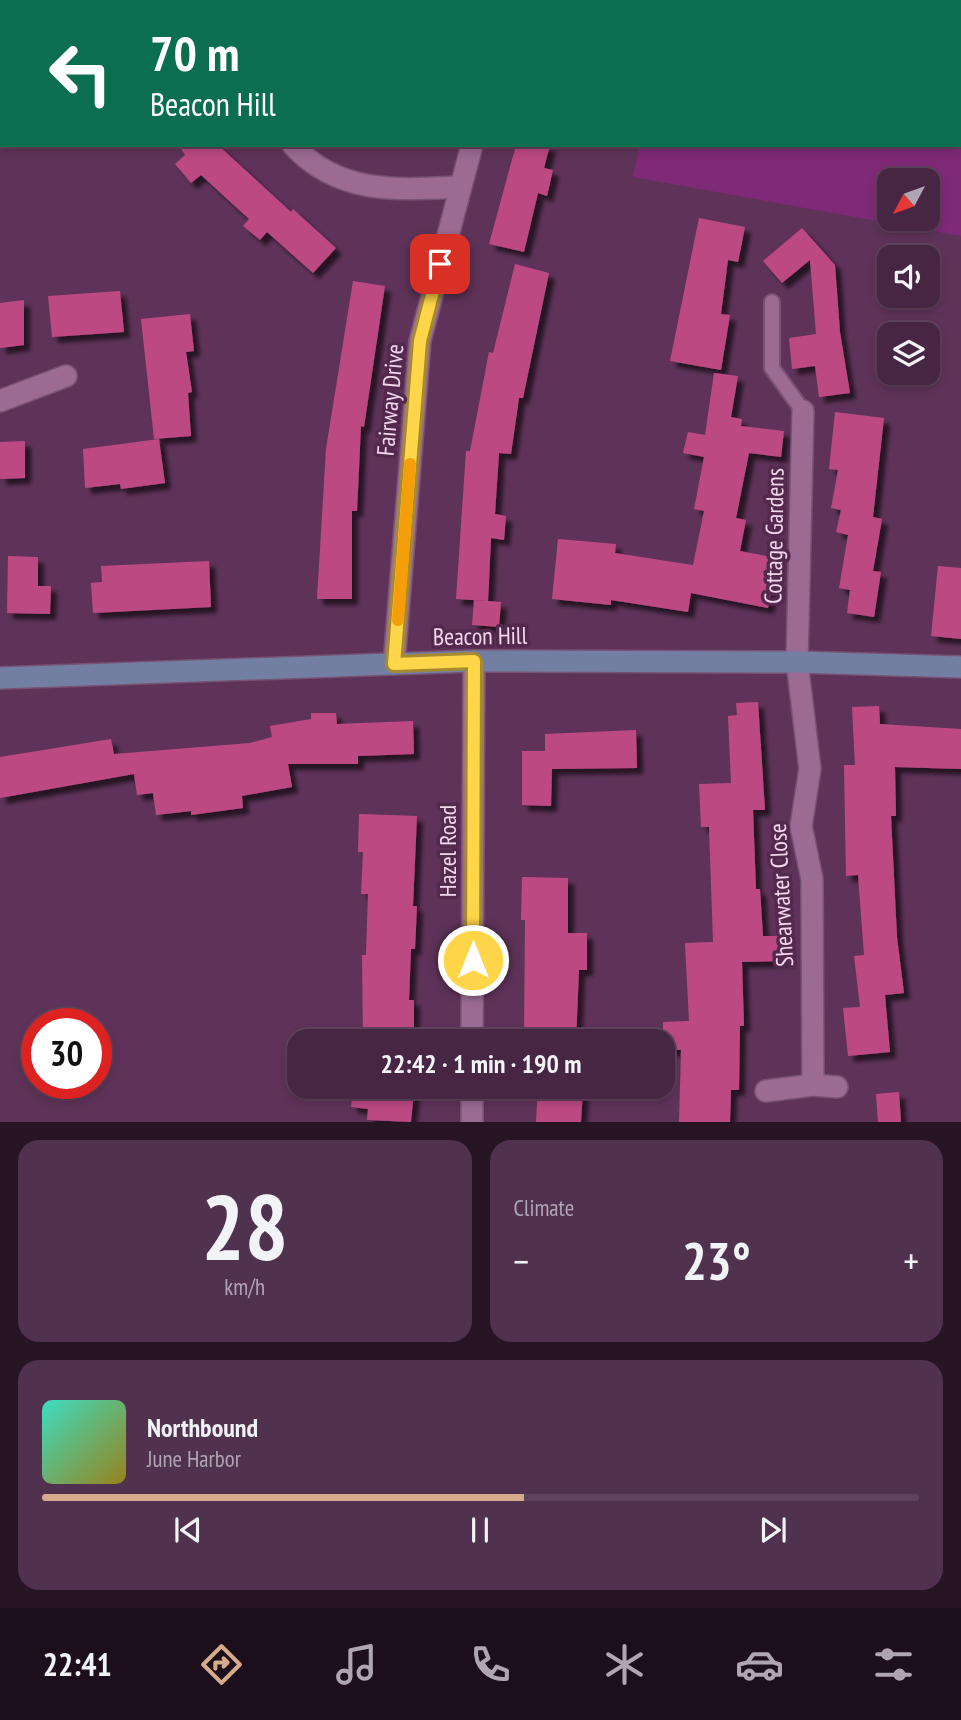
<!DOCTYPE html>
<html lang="en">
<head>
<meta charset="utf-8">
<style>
	:root { --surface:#472643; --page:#51324e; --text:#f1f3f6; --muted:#b0a5b2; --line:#5f435c; --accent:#d6ab8b }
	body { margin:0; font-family:"PT Sans Narrow",sans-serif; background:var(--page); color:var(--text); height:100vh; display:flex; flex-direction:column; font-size:26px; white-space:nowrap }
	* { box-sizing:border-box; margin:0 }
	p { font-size:23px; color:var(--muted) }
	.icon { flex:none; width:38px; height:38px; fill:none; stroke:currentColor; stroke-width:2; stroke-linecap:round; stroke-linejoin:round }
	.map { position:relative; height:1122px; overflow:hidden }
	.drawer { display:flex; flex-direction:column; gap:18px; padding:18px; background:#271525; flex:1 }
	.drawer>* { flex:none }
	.hud { position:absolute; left:0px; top:0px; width:962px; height:147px; box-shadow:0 4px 10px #0003,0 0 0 2px var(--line); background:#0b6e4f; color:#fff; overflow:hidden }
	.needle { width:46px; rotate:229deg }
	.fabs { position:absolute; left:877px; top:168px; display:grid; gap:14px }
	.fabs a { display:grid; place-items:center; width:63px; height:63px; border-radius:14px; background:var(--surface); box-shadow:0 4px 10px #0003,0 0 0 2px var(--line); font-size:35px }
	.speed { position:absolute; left:21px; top:1008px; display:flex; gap:14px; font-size:35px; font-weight:700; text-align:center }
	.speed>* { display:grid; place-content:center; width:91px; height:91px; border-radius:50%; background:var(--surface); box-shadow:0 4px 10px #0003,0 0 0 2px var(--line); line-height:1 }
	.speed .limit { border:10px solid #d22; background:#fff; color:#111 }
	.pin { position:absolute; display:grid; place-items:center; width:60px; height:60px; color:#fff; margin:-30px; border-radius:14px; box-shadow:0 4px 10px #0006 }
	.me { position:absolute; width:77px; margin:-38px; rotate:0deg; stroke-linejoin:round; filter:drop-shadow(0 0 5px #0008) }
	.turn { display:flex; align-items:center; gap:24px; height:147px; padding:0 35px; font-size:32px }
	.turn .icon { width:91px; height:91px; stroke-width:2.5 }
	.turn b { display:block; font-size:49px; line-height:60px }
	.big { font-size:52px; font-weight:700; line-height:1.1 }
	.drawer .widget { flex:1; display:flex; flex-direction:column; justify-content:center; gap:10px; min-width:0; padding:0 24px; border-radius:21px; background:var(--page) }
	.drawer .dial { align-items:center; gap:0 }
	.dial b { font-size:91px; line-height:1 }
	.song { display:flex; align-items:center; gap:21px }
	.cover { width:84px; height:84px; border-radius:10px; background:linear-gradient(135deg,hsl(170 70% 55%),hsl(50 70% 35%)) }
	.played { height:7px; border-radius:4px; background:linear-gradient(90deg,var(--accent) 55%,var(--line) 55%) }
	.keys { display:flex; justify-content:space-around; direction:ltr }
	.heat { display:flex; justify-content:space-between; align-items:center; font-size:38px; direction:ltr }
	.drawer .tiles { flex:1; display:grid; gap:18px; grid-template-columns:1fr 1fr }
	.widget:last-child { grid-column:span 2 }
	.trip { position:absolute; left:287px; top:1029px; width:388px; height:70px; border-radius:21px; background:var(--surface); box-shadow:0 4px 10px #0003,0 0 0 2px var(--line); font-weight:700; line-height:70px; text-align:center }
	.tabs { display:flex; height:112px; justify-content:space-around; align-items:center; background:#1c0f1b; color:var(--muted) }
	.tabs .icon { width:49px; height:49px }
	.tabs .selected { color:var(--accent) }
	.tabs b { font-size:32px; color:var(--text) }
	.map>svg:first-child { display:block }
</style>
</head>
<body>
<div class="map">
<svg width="961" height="1122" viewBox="0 0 961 1122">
	<defs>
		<filter id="shadow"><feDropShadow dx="6" dy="6" stdDeviation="2" flood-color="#0009"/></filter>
	</defs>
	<rect width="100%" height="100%" fill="#5f3359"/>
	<!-- green -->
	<path fill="#7f2a76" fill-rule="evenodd" d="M 765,0 L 961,0 L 961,236 L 633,177 L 640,145 L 961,145 L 961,2 L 744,2 ZM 889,180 L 928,180 L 928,219 L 889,219 Z"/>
	<!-- building -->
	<g fill="#bd4a83" filter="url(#shadow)">
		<path d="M 179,145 L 218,145 L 291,212 L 293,209 L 336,248 L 313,273 L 267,232 L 260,240 L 243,226 L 249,219 L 201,175 L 191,183 L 175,164 L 185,155 Z"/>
		<path d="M 516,145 L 550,145 L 544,168 L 553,170 L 547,196 L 538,193 L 524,252 L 489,244 Z"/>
		<path d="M 699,218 L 745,227 L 738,262 L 728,260 L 721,314 L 730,315 L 721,370 L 670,361 Z"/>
		<path d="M 802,228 L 835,265 L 840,332 L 850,393 L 819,397 L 815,366 L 792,369 L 789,338 L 816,334 L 810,260 L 782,283 L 763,261 Z"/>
		<path d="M 515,264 L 549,273 L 523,398 L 519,398 L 511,454 L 499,453 L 495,514 L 506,516 L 504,540 L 491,538 L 488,601 L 456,599 L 466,451 L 470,451 L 489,352 L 493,353 Z"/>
		<path d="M 353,281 L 385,286 L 364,427 L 361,426 L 357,511 L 352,511 L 352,599 L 317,599 L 326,449 Z"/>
		<path d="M 120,291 L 124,332 L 52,337 L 48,296 Z"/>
		<path d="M 24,300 L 24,345 L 0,348 L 0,303 Z"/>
		<path d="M 190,314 L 194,351 L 186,352 L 192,392 L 188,393 L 191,436 L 154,439 L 141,319 Z"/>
		<path d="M 714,373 L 738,376 L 731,417 L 742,419 L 741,426 L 784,431 L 781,457 L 749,453 L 736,518 L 746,520 L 740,551 L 777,558 L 768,608 L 691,593 L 688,612 L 611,600 L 611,605 L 552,599 L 558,539 L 616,544 L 615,553 L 693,565 L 704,511 L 694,509 L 704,457 L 683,453 L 688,432 L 705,435 Z"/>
		<path d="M 835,412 L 884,418 L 873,517 L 882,519 L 873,571 L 881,572 L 874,617 L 847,613 L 850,590 L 839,588 L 848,535 L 836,532 L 841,510 L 831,508 L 838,470 L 829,469 Z"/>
		<path d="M 159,439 L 165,483 L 121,489 L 120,484 L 85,488 L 83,449 Z"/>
		<path d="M 25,441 L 25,478 L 0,479 L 0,442 Z"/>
		<path d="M 8,556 L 38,557 L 38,586 L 51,586 L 50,614 L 7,613 Z"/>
		<path d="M 209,561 L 211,607 L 93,613 L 91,583 L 102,582 L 101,566 Z"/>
		<path d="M 938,566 L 961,568 L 961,639 L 931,636 Z"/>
		<path d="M 474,600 L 501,602 L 499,627 L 472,625 Z"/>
		<path d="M 758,702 L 765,810 L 753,810 L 756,889 L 760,889 L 763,936 L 787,936 L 787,961 L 742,962 L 744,1026 L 740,1026 L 739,1090 L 731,1090 L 730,1122 L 679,1122 L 681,1050 L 663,1050 L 663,1022 L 689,1021 L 685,943 L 713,942 L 709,827 L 701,827 L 699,784 L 731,783 L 728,716 L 737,715 L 736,703 Z"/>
		<path d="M 879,706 L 880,724 L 961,729 L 961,769 L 895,767 L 896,816 L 891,816 L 897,937 L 904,993 L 885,995 L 890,1052 L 848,1056 L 843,1008 L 860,1007 L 854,956 L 864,955 L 858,875 L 846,876 L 844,765 L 855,765 L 852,707 Z"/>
		<path d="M 311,713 L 336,713 L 337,724 L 413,721 L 414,754 L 358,756 L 358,764 L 288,764 L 292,787 L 242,796 L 243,808 L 191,815 L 191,811 L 156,815 L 153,793 L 137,795 L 134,774 L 0,798 L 0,757 L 111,739 L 114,754 L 250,743 L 272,737 L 270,726 L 311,719 Z"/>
		<path d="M 636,730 L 637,768 L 552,769 L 551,806 L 522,805 L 522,751 L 545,751 L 545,734 Z"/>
		<path d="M 359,814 L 417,816 L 413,906 L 417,906 L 415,949 L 411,949 L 409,1000 L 414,1000 L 414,1038 L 363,1038 L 362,955 L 366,955 L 368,894 L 361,894 L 363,852 L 358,852 Z"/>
		<path d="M 522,877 L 568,878 L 568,933 L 587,933 L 587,970 L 579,970 L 576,1041 L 524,1041 L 525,920 L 521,920 Z"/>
		<path d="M 353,1087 L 414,1091 L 411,1122 L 367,1120 L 368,1109 L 351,1107 Z"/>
		<path d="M 538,1087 L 583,1090 L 581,1122 L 536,1122 Z"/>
		<path d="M 899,1092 L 901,1122 L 878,1122 L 876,1094 Z"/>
	</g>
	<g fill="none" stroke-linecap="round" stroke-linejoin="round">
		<!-- lane casing -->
		<g stroke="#785272" stroke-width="18">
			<path id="lane" d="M 772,302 L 772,368 L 803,411"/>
		</g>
		<!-- street casing -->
		<g stroke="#785272" stroke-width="24">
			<g id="street">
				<path d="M 223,0 L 224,2"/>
				<path d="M 513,2 L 513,0"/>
				<path d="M 293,145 C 338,195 399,190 460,187"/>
				<path d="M 0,401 L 66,376"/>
				<path d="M 803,411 L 797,662 L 810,769 L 801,826 L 812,879 L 813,1085"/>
				<path d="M 394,664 L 420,341 L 472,145"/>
				<path d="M 472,1041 L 474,661"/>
				<path d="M 766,1091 L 813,1085 L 837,1087"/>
				<path d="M 472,1122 L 472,1087"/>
			</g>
		</g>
		<!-- secondary casing -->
		<g stroke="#785272" stroke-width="24">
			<path id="secondary" d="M 0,678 L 474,661 L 797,662 L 961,667"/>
		</g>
		<!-- lane -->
		<use href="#lane" stroke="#9b6b94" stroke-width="14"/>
		<!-- street -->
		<use href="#street" stroke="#9b6b94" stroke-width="21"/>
		<!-- secondary -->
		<use href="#secondary" stroke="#727fa3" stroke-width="21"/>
	</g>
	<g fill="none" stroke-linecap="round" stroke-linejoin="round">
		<!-- route casing -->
		<g stroke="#a68a30" stroke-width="18">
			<path id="route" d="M 440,264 L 420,341 L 394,664 L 474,661 L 473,960"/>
		</g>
		<!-- route -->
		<use href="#route" stroke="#ffd54a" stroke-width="12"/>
		<!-- slow -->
		<path stroke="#f59e0b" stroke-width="12" d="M 398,620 L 410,464"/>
	</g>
	<g text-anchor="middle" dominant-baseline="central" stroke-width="7" stroke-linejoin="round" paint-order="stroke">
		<!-- street labels -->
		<g font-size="24" fill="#f2d7ed" stroke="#54294e">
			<text transform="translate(390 400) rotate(-85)">Fairway Drive</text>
			<text transform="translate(774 536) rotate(-89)">Cottage Gardens</text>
			<text transform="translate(480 636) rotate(-1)">Beacon Hill</text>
			<text transform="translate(447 851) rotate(-90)">Hazel Road</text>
			<text transform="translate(781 895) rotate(-93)">Shearwater Close</text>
		</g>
	</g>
</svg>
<div class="fabs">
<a><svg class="needle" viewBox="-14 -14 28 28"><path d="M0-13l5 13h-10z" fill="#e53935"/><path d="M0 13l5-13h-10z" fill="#b0a5b2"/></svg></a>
<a><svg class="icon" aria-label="sound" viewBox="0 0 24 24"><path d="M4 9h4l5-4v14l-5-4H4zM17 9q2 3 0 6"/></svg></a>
<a><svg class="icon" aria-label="layers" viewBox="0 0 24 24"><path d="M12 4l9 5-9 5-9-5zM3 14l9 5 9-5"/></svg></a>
</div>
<div class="speed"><div class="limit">30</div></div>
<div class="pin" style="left:440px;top:264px;background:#d93025"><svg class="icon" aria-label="arrive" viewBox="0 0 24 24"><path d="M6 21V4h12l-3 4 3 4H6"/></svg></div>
<svg class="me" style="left:473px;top:960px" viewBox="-20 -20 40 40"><circle r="17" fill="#ffd54a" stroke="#fff" stroke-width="3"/><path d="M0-11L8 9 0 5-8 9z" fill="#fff"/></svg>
<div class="trip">22:42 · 1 min · 190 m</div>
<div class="hud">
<div class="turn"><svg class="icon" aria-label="left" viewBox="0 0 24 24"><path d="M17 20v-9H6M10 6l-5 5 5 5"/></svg><div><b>70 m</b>Beacon Hill</div></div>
</div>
</div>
<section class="drawer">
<div class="tiles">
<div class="widget dial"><b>28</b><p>km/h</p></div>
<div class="widget"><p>Climate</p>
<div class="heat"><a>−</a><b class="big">23°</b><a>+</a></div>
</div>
<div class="widget">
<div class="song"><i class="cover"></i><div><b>Northbound</b><p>June Harbor</p></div></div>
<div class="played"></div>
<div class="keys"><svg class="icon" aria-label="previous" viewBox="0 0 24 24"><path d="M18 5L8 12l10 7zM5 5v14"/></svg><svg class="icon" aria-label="pause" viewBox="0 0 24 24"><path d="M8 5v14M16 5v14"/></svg><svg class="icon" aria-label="next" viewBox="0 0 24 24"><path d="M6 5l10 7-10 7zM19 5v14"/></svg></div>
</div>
</div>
</section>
<nav class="tabs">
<b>22:41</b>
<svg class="icon selected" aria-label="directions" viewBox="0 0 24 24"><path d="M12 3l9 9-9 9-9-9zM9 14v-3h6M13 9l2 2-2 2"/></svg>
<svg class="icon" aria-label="music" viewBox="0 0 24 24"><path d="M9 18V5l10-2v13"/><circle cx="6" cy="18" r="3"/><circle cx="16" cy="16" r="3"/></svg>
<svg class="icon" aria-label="phone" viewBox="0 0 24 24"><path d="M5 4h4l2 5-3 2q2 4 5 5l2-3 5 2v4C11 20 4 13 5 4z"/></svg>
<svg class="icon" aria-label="climate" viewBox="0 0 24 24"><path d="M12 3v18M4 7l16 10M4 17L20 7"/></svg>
<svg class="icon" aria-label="car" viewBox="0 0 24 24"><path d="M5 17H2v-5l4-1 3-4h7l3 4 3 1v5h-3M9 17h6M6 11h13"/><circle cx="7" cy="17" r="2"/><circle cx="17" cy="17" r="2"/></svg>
<svg class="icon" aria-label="filters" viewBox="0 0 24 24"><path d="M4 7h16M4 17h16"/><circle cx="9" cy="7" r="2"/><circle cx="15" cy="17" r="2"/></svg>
</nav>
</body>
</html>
